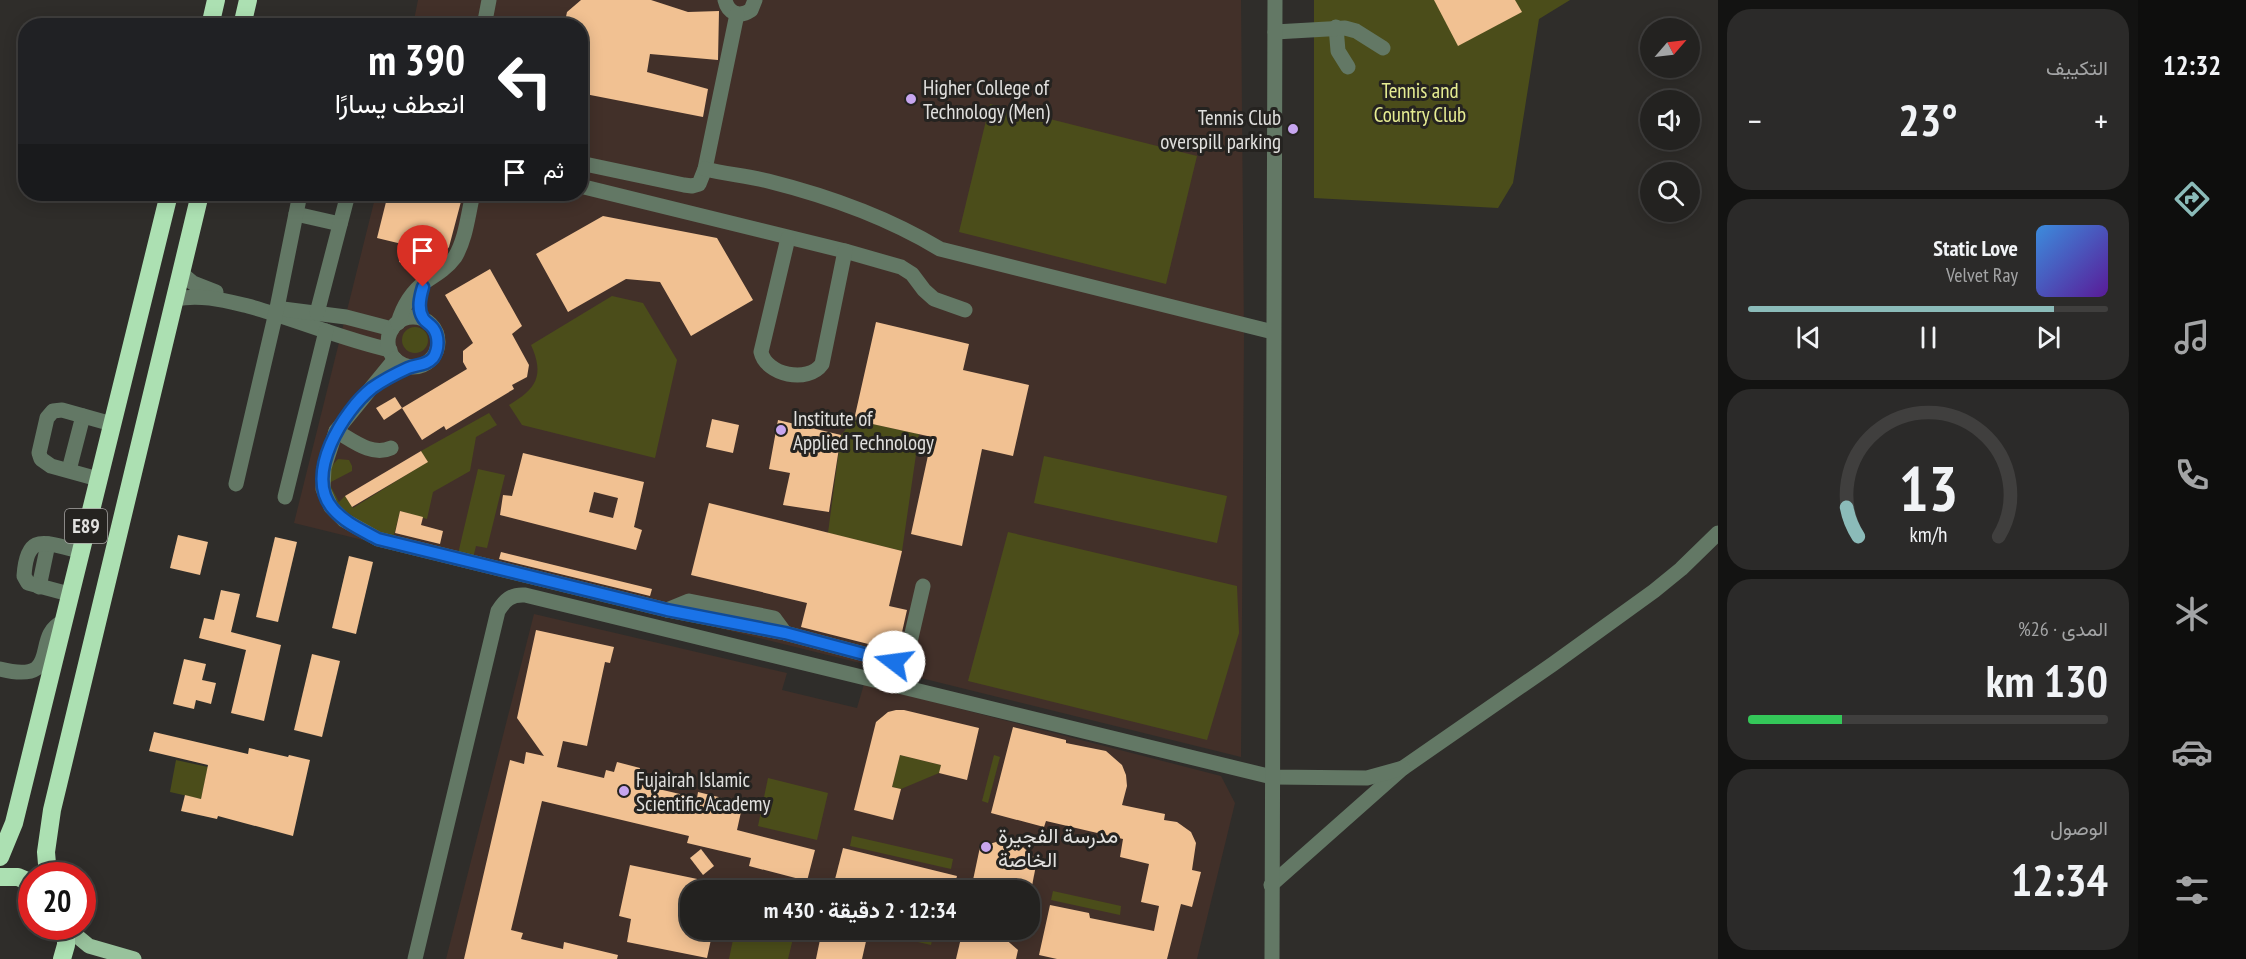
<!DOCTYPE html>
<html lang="ar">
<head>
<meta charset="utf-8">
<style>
	:root { --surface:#232220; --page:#2b2a29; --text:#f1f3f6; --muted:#a3a4a5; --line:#403f3e; --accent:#8bbbb9 }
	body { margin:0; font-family:"PT Sans Narrow",Vazirmatn,sans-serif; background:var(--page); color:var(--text); direction:rtl; height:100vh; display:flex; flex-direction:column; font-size:22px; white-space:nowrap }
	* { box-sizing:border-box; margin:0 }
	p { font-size:20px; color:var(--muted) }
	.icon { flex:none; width:33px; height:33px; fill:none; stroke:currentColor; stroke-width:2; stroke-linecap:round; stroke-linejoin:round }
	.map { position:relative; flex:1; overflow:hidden; direction:ltr }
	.drawer { display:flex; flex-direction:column; gap:9px; padding:9px; background:#131312; width:420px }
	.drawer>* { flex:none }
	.guide { position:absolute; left:18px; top:18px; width:570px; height:183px; border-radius:24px; box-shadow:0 3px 15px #0003,0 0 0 2px var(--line); direction:rtl; background:#202124; color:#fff; overflow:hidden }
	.needle { width:39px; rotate:62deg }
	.controls { position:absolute; left:1640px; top:18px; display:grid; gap:12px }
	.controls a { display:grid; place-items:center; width:60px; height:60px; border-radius:50%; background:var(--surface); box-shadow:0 3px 15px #0003,0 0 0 2px var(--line); font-size:30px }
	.speed { position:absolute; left:18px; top:862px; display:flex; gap:12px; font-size:30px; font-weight:700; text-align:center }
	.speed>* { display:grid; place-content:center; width:78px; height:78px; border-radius:50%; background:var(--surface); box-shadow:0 3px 15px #0003,0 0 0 2px var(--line); line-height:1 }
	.speed .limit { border:9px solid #d22; background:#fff; color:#111 }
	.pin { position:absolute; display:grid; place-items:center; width:51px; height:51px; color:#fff; margin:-62px -26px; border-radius:50% 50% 50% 0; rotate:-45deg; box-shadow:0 0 6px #0007 }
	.pin .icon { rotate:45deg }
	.me { position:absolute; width:66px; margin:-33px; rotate:285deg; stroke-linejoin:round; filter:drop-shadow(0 0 4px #0008) }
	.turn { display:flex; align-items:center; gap:21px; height:126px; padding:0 24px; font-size:27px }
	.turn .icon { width:78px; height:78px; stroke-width:2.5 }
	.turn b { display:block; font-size:42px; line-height:51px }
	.then { display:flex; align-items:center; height:57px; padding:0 24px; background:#0003; gap:12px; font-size:22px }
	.big { font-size:45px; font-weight:700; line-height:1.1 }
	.drawer .widget { flex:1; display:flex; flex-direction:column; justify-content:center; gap:9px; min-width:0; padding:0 21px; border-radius:24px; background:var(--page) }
	.drawer .dial { align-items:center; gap:0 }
	.dial svg { height:156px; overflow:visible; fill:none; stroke:var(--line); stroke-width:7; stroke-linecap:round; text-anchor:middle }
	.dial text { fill:var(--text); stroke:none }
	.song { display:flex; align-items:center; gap:18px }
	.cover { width:72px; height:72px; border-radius:9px; background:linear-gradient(135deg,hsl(210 70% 55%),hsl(270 70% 35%)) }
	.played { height:6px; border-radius:3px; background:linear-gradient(90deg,var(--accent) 85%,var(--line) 85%) }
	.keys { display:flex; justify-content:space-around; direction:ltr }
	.heat { display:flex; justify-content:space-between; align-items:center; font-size:33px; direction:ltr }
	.charge { height:9px; border-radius:4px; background:linear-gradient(90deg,#34c759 26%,var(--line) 0) }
	.trip { position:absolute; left:680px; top:880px; width:360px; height:60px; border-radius:24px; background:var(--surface); box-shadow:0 3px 15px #0003,0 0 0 2px var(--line); font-weight:700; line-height:60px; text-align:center; direction:rtl }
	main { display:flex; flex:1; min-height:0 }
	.dock { display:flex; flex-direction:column; width:108px; justify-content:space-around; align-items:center; background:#0e0e0d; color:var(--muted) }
	.dock .icon { width:42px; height:42px }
	.dock .on { color:var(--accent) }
	.dock b { font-size:27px; color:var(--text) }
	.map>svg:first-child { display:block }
</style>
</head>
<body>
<main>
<nav class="dock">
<b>12:32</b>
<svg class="icon on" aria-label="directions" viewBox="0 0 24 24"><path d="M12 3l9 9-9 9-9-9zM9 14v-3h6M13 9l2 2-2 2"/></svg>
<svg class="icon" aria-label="music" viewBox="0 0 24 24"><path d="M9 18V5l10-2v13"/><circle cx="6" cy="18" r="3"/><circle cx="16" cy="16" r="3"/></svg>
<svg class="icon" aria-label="phone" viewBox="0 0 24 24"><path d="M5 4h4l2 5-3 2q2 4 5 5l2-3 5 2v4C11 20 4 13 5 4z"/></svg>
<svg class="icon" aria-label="climate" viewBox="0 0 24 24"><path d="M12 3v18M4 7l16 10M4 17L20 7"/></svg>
<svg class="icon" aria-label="car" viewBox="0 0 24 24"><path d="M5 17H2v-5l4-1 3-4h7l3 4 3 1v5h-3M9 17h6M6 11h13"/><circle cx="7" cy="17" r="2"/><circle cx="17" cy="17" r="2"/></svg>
<svg class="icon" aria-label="filters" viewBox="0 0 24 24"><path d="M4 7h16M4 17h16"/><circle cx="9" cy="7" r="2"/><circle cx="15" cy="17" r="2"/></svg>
</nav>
<section class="drawer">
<div class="widget"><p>التكييف</p>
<div class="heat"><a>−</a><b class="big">23°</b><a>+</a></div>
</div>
<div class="widget">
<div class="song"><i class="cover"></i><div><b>Static Love</b><p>Velvet Ray</p></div></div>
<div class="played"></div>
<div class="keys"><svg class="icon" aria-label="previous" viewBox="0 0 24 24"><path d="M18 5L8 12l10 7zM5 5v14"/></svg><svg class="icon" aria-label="pause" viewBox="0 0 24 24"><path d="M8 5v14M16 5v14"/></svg><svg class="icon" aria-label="next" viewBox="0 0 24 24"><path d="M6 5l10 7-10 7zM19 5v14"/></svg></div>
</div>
<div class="widget dial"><svg viewBox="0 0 100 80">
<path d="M14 69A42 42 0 1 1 86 69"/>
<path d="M14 69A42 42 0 0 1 8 54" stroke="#8bbbb9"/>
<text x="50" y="56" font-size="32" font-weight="700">13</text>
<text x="50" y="72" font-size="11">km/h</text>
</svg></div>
<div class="widget"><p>المدى · 26%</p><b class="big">130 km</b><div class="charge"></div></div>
<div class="widget"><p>الوصول</p><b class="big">12:34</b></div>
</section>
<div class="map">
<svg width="1718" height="959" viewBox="0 0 1718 959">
	<rect width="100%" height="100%" fill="#2f2d2a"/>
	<!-- education -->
	<g fill="#423029" fill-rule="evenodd">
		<path d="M 418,0 L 1241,0 L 1244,336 L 1241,757 L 294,523 L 376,194 L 580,194 L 580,26 L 413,25 Z"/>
		<path d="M 534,614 L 787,673 L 782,690 L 857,708 L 864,684 L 1221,776 L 1235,803 L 1197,959 L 446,959 ZM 690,891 L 1029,891 L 1029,930 L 690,930 Z"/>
	</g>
	<!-- green -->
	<g fill="#4b4d1a">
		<path d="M 1314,0 L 1570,0 L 1539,19 L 1513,183 L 1498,208 L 1314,198 Z"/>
		<path d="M 990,104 L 1197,156 L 1166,284 L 959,232 Z"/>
		<path d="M 612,296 L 643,303 L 677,360 L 655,458 L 522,425 L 509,405 C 536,389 545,376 531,345 Z"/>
		<circle cx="415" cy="340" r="13"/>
		<path d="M 489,413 L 497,425 L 476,437 L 470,471 L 433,492 L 427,519 L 400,511 L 393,539 L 334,508 C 330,488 322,475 338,459 L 349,460 L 352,466 L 352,471 L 329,483 L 339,502 L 345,496 L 353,508 L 427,462 L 421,451 Z"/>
		<path d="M 854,420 L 919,434 L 902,551 L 828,533 L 841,435 Z"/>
		<path d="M 1044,456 L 1227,496 L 1217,543 L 1034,503 Z"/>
		<path d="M 478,469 L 505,475 L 487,548 L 476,546 L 473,558 L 458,554 Z"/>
		<path d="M 1008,532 L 1237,586 L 1239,633 L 1207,740 L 968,681 Z"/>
		<path d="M 900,755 L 941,765 L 939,773 L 901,789 L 892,787 Z"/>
		<path d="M 994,755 L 1000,757 L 988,803 L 982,801 Z"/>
		<path d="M 176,760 L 208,767 L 201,799 L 170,792 Z"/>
		<path d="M 768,778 L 828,793 L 817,840 L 758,826 Z"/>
		<path d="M 852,836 L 953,859 L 951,869 L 850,846 Z"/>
		<path d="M 746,880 L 793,891 L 744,891 Z"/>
		<path d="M 1053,891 L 1121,906 L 1120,915 L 1051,900 Z"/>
		<path d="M 735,930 L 795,930 L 788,959 L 729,959 Z"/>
		<path d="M 865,930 L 909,930 L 933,936 L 931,945 Z"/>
	</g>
	<!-- building -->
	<g fill="#f1c192" fill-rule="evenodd">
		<path d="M 581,0 L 651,0 L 688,12 L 719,11 L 718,60 L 650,54 L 647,72 L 708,89 L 703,117 L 580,93 L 580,26 L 564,26 L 567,12 Z"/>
		<path d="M 1434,0 L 1515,0 L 1522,12 L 1458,46 Z"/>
		<path d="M 388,194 L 463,194 L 449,247 L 440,259 L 416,252 L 413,267 L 399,262 L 402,244 L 377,238 Z"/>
		<path d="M 603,216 L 717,238 L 753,300 L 691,336 L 660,282 L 626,279 L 568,312 L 536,254 Z"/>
		<path d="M 490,269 L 522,326 L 512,334 L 529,365 L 527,377 L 512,385 L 514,389 L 446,430 L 444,426 L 422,440 L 402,408 L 467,369 L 463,362 L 463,351 L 473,343 L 445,295 Z"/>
		<path d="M 876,322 L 969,344 L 963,370 L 1029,385 L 1013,456 L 982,449 L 962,546 L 911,534 L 932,437 L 854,420 Z"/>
		<path d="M 395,397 L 402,408 L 384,420 L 376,408 Z"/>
		<path d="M 712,419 L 739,425 L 733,453 L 706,447 Z"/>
		<path d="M 778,420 L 841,435 L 829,512 L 783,505 L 790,473 L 769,469 Z"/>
		<path d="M 421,451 L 428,462 L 352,507 L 345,496 Z"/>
		<path d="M 523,453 L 644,482 L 634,527 L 642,530 L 636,550 L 500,515 L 503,495 L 512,496 ZM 594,492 L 618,498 L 613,518 L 589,512 Z"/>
		<path d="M 709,503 L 902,551 L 889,606 L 907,610 L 898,650 L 896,651 L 801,627 L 807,603 L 691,575 Z"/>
		<path d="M 400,511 L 423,517 L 421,525 L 443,531 L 440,544 L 395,533 Z"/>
		<path d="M 178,535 L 208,542 L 200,575 L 170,568 Z"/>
		<path d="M 275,537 L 297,542 L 278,622 L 256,617 Z"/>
		<path d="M 501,552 L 652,589 L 650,596 L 499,559 Z"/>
		<path d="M 349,556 L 373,562 L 356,634 L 332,628 Z"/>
		<path d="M 221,590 L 240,594 L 231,632 L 281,645 L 264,721 L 231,713 L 246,650 L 199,638 L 204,618 L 214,620 Z"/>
		<path d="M 536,630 L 614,647 L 610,663 L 605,662 L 587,746 L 563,741 L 557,767 L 604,778 L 606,770 L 614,772 L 617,762 L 640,768 L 637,784 L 697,798 L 698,792 L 743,803 L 737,830 L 815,850 L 807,881 L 749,866 L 751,858 L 687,843 L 689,836 L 542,801 L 511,930 L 523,933 L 521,939 L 563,949 L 564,942 L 618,955 L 617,959 L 464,959 L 510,760 L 524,764 L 526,752 L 544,756 L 517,718 Z"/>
		<path d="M 312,654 L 340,661 L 322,737 L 294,730 Z"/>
		<path d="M 184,659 L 206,664 L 202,680 L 216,683 L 211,704 L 196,700 L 194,709 L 173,704 Z"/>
		<path d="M 896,710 L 904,710 L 979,728 L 967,780 L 939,773 L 941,765 L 900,755 L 892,787 L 901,789 L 893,820 L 854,810 L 876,722 L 888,712 Z"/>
		<path d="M 1013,727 L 1066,740 L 1066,743 L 1106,751 L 1122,765 L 1126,775 L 1127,786 L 1122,805 L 1165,814 L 1164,820 L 1177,822 L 1191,832 L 1196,843 L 1192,870 L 1201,872 L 1192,907 L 1181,904 L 1167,959 L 1057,959 L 1039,955 L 1050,905 L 1089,913 L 1090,918 L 1154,931 L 1159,906 L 1141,902 L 1149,864 L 1120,857 L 1123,839 L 1046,821 L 1044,827 L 991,813 Z"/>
		<path d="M 154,732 L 248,754 L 249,748 L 288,757 L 289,755 L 310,760 L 293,836 L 218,816 L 217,819 L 181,811 L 185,795 L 201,799 L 208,765 L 149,751 Z"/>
		<path d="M 1012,837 L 1037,860 L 1031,891 L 985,891 L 973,880 L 980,847 Z"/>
		<path d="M 843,848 L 957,876 L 953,891 L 832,891 Z"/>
		<path d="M 701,849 L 714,866 L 703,875 L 690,858 Z"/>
		<path d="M 630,865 L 731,886 L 730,891 L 690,891 L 690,930 L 713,930 L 707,958 L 627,942 L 631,919 L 619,916 Z"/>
		<path d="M 822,930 L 836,930 L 867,937 L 862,959 L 816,959 Z"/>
		<path d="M 985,930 L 995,930 L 1018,950 L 1016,959 L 956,959 L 961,938 Z"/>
	</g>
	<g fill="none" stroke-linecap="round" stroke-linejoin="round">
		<!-- minor -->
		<g stroke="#637865" stroke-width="15">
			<path d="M 725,0 C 728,13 739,18 751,10 L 755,0"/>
			<path d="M 484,26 L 489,0"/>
			<path d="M 1336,27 L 1338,51 L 1348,67"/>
			<path d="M 1275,32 L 1345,28 L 1356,31 L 1383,48"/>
			<path d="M 580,163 L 684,185 L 692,186 L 699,184 L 705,169 L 737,14"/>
			<path d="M 705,169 C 726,174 748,176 768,181 C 828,196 887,217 940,249 L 1273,332"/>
			<path d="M 580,186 L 845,251 L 901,267 L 912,274 L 924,290 L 934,299 L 965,310"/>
			<path d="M 296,214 L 340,224"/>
			<path d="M 788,238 L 761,352 C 766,375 808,384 822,364 L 845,251"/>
			<path d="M 181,273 L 193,283 L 216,292"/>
			<path d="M 175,299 C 201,294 223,300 248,306 C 296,319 341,339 390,350"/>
			<path d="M 283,309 L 346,317 L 392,329"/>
			<path d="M 317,313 L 348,194"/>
			<circle cx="413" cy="342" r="25"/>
			<path d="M 398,323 C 403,306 411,292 426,281 C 437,274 447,268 455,257 C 466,239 468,214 473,194"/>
			<path d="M 395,359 L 336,431 L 324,468 L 323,489 L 331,507 L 344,520 L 378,539 L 667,610 L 785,633 L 894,662 L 903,659 L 907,655 L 923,586"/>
			<path d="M 336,431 C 352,440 372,457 391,448"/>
			<path d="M 69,470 L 83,416"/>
			<path d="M 98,479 L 51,466 L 41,459 L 39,453 L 47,418 L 53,411 L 62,410 L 112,424"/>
			<path d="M 236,484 L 277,308 L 300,194"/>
			<path d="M 285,497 L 326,331"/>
			<path d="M 39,587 L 48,544"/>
			<path d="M 69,594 L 28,583 L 24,576 C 27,530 46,544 80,551"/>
			<path d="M 667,610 L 689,601 L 774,618 L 785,633"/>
			<path d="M 0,669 C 65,685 30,636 63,622"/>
			<path d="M 1271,885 L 1403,768 L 1553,664 L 1654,591 L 1681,569 L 1718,533"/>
			<path d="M 415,959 L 498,611 C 505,600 511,594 525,595 L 1272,777 L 1367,778 L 1403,768"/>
			<path d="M 1272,959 L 1275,0"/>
		</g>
		<!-- major -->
		<path stroke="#98c29c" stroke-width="15" d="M 66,927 L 89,946 L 134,959"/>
		<!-- highway -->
		<g stroke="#ace0b2" stroke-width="18">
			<path d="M 210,26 L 216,0"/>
			<path d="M 242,26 L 248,0"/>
			<path d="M 0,857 L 14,823 L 169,194"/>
			<path d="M 48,876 L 46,852 L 52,810 L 200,194"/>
			<path d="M 0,877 L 18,877 L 32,883"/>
			<path d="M 62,959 L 66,945 L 66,927"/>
		</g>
	</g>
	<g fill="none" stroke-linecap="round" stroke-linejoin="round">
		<!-- route casing -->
		<g stroke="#114b97" stroke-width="15">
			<path id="route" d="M 423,287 C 420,297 417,309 423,318 C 425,322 430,324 433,328 C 439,336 439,349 433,358 C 426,366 417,364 408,368 C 397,373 382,381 372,388 C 344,410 303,475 333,509 C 345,523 362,530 378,539 L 667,610 L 785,633 L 894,662"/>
		</g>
		<!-- route -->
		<use href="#route" stroke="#1a73e8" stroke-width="10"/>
	</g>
	<!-- markers -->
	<g fill="#c7a6ef" stroke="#252320" stroke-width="2">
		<circle cx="911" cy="99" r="6"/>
		<circle cx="1293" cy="129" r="6"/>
		<circle cx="781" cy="430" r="6"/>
		<circle cx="624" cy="791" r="6"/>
		<circle cx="986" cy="847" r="6"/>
	</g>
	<g text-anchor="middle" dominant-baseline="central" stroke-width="6" stroke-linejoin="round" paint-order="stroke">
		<!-- shield labels -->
		<rect fill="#252320" stroke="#a9a7a5" stroke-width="1.5" x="65" y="509" width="42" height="34" rx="4.5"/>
		<g font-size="20" font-weight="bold" fill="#e1e0de">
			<text x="86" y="526">E89</text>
		</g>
		<!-- poi labels -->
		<g font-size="21" fill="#e1e0de" stroke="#252320" text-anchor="start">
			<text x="923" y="87">Higher College of<tspan x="923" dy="24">Technology (Men)</tspan></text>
			<text x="1281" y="117" text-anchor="end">Tennis Club<tspan x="1281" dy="24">overspill parking</tspan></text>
			<text x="793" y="418">Institute of<tspan x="793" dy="24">Applied Technology</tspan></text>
			<text x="636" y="779">Fujairah Islamic<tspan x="636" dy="24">Scientific Academy</tspan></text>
			<text x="998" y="835">مدرسة الفجيرة<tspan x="998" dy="24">الخاصة</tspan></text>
		</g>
		<!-- park labels -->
		<g font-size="21" fill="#e6ec92" stroke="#252320">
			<text x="1420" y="90">Tennis and<tspan x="1420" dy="24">Country Club</tspan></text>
		</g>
	</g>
</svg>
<div class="controls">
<a><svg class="needle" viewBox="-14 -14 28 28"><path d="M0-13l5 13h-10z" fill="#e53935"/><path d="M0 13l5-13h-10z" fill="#a3a4a5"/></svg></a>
<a><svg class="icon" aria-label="sound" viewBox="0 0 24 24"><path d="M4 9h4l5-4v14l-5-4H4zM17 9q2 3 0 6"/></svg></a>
<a><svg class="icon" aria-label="search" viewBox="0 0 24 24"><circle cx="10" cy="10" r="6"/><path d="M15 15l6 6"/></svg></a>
</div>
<div class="speed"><div class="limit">20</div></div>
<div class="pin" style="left:423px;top:287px;background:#d93025"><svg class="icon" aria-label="arrive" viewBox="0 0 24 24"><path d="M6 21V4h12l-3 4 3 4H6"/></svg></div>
<svg class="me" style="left:894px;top:662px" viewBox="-20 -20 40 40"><circle r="19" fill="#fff"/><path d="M0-13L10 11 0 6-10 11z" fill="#1a73e8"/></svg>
<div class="trip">12:34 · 2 دقيقة · 430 m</div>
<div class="guide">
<div class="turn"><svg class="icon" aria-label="left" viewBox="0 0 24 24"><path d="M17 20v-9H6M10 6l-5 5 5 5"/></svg><div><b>390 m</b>انعطف يسارًا</div></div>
<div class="then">ثم<svg class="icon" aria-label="arrive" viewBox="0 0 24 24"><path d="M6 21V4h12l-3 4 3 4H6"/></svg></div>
</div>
</div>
</main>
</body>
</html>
